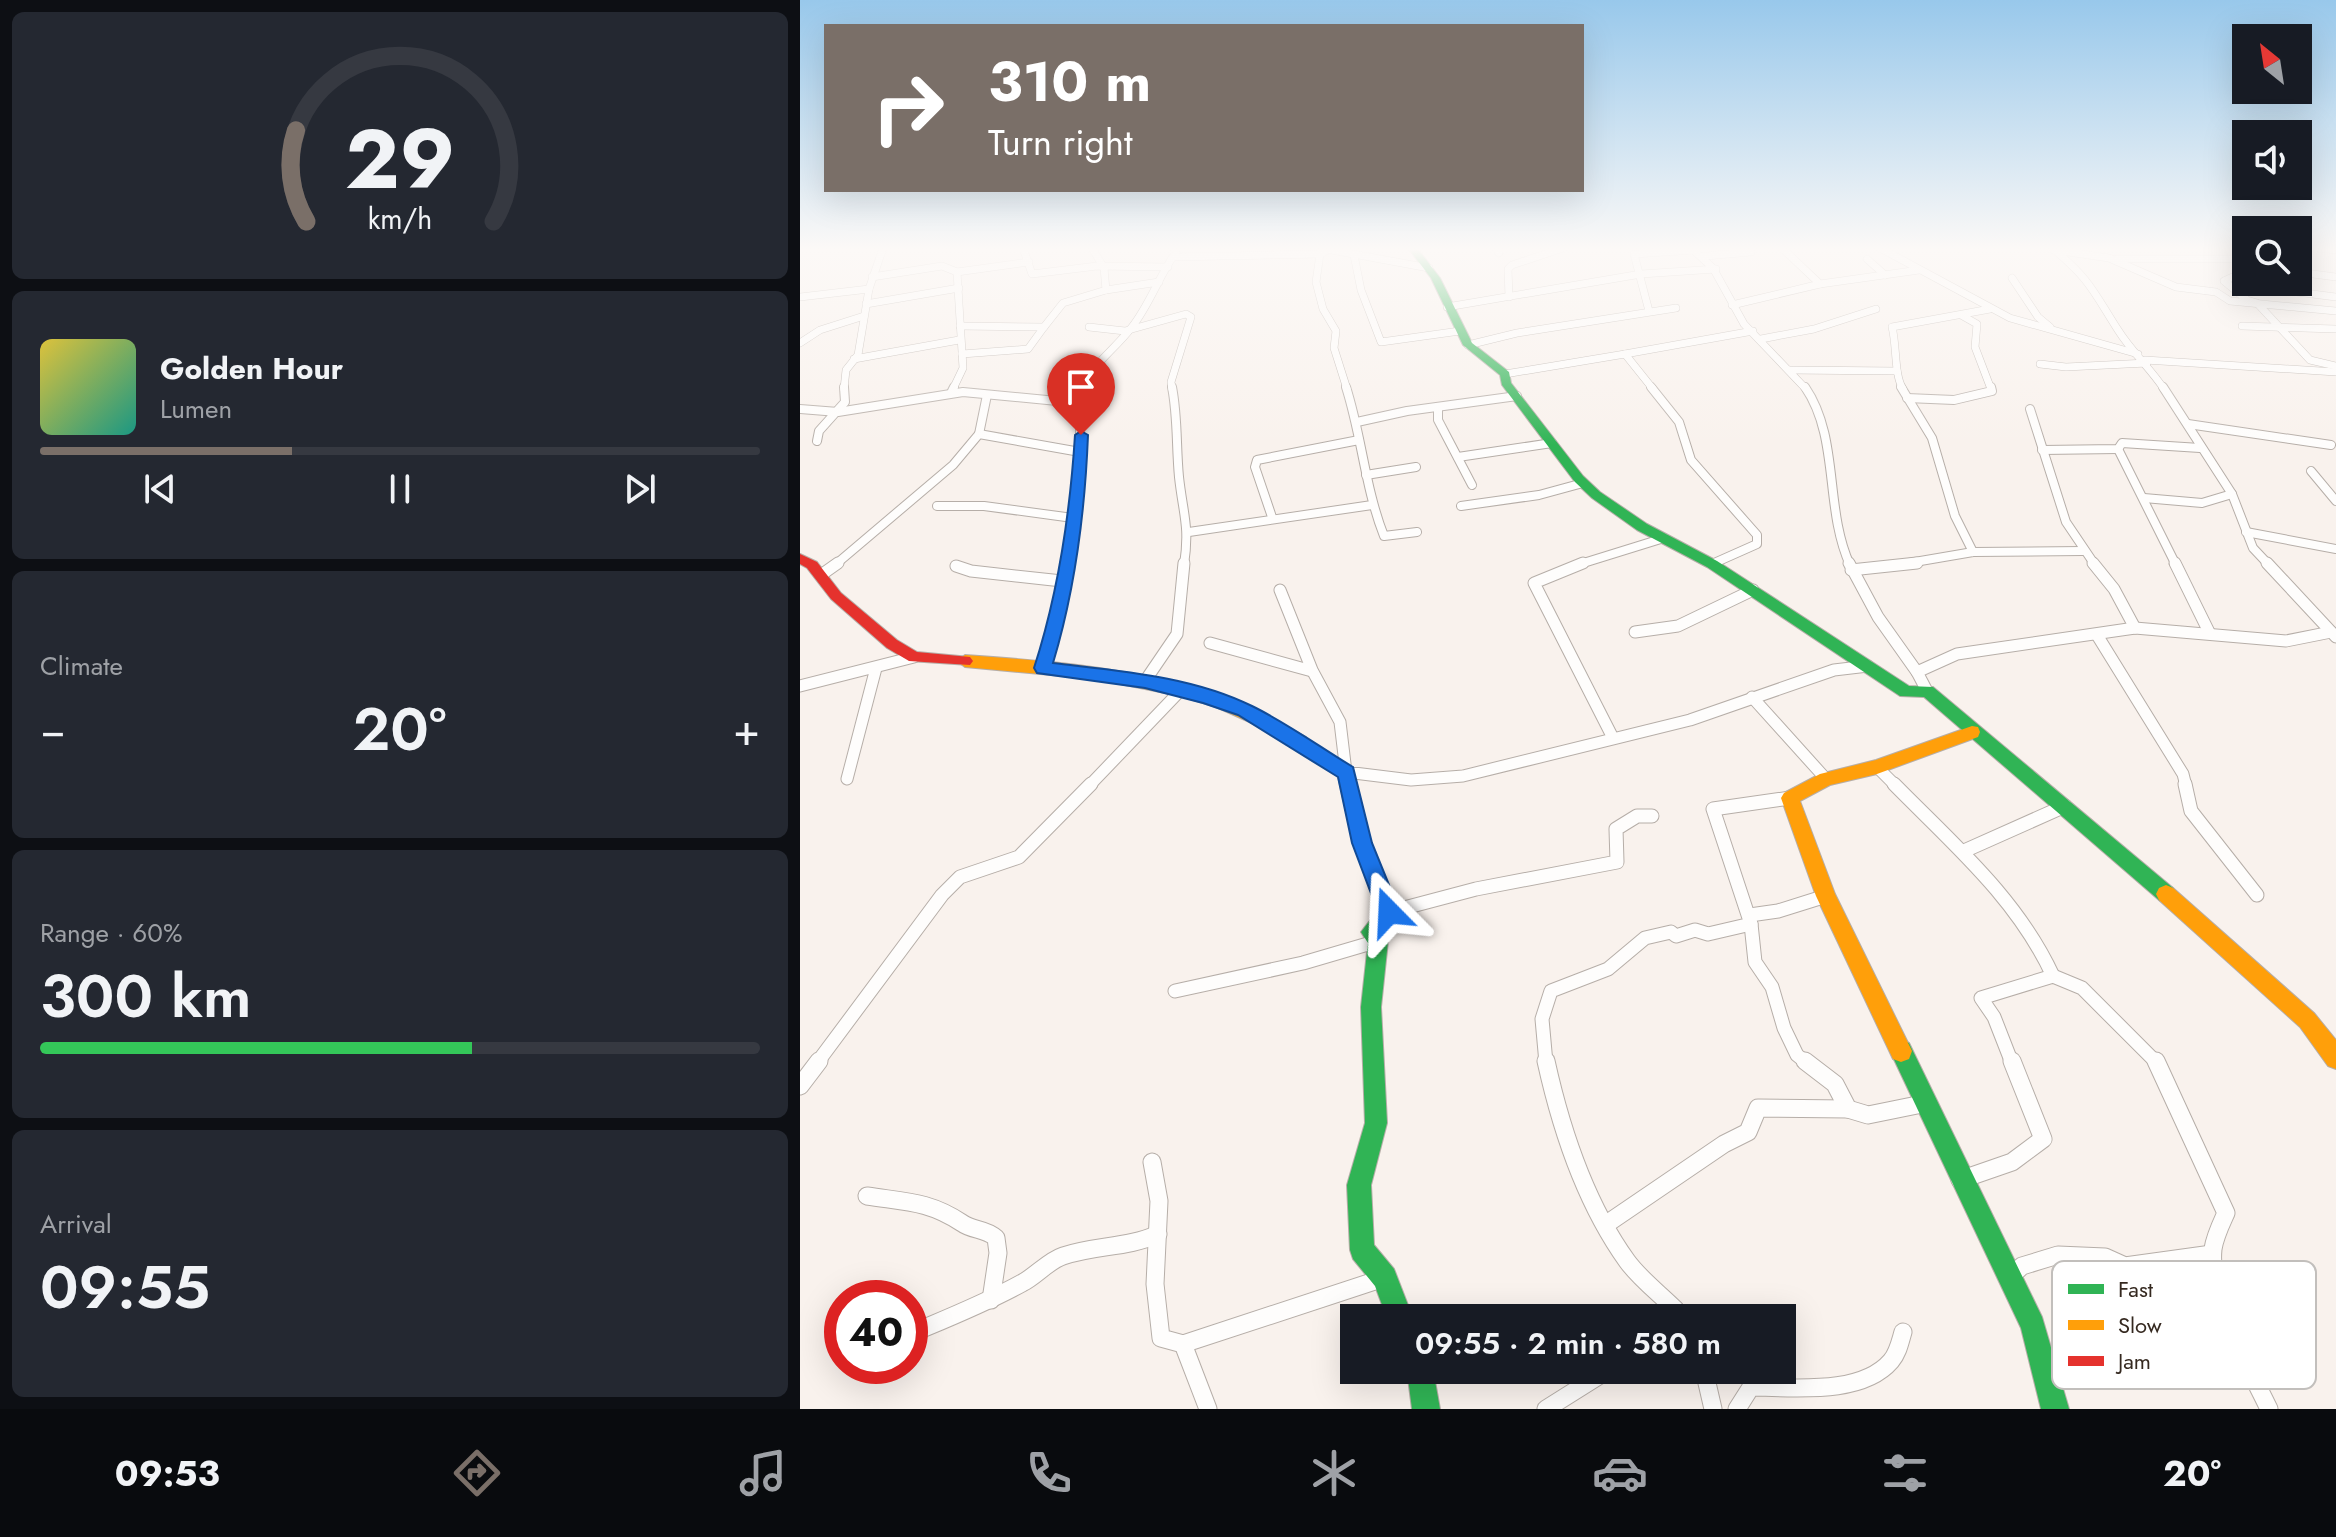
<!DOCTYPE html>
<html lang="en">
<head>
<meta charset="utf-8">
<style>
	:root { --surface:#171b24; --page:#242831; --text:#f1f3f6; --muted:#9ea1a6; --line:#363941; --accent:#7a6f68 }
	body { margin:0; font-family:Jost,sans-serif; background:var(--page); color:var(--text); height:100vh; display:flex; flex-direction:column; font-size:30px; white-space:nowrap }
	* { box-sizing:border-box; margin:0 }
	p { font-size:26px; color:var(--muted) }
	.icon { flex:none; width:44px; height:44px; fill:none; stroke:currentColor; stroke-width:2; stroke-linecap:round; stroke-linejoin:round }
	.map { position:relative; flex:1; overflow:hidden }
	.side { display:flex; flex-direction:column; gap:12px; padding:12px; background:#0d0f14; width:800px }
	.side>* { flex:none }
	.banner { position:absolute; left:24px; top:24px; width:760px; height:168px; border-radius:0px; box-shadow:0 8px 32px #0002; background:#7a6f68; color:#fff; overflow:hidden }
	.needle { width:52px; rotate:330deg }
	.controls { position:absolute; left:1432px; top:24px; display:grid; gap:16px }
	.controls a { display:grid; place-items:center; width:80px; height:80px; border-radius:0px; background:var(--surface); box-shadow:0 8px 32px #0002; font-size:40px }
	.speed { position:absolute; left:24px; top:1280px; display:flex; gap:16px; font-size:40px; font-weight:700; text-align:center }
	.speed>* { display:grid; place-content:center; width:104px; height:104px; border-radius:50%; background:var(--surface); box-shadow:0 8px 32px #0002; line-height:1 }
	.speed .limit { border:12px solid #d22; background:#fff; color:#111 }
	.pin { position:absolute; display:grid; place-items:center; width:68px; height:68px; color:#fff; margin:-82px -34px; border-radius:50% 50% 50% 0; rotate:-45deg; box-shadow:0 0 8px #0007 }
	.pin .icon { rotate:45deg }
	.me { position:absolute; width:88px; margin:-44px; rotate:339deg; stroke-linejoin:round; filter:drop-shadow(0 0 6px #0008) }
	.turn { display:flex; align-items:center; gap:28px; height:168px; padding:0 32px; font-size:36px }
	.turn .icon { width:104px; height:104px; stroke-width:2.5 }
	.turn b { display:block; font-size:56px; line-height:68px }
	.big { font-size:60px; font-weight:600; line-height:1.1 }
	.side .widget { flex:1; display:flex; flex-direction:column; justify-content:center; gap:12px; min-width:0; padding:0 28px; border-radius:12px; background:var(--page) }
	.side .dial { align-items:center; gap:0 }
	.dial svg { height:208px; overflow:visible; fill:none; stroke:var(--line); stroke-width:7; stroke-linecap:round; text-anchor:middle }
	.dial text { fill:var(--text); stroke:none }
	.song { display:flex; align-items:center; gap:24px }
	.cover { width:96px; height:96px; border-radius:12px; background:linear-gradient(135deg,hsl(50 70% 55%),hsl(170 70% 35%)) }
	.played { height:8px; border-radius:4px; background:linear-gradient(90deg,var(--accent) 35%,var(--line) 35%) }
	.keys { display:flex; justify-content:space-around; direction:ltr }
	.heat { display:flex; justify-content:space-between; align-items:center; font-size:44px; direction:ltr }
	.charge { height:12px; border-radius:6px; background:linear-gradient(90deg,#34c759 60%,var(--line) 0) }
	.trip { position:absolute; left:540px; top:1304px; width:456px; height:80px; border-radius:0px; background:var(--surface); box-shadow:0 8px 32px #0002; font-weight:600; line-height:80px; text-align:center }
	.menu { display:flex; height:128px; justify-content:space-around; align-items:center; background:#090b0e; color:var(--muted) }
	.menu .icon { width:56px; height:56px }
	.menu .active { color:var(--accent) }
	.menu b { font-size:36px; color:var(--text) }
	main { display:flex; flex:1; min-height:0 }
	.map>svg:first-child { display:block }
</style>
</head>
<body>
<main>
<section class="side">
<div class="widget dial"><svg viewBox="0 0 100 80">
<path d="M14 69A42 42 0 1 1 86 69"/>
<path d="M14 69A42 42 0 0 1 10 34" stroke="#7a6f68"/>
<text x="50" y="56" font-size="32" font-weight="700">29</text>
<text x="50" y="72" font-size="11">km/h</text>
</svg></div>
<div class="widget">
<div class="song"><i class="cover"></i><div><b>Golden Hour</b><p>Lumen</p></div></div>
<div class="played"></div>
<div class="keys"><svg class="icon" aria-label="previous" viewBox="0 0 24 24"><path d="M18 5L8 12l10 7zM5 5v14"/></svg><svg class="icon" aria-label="pause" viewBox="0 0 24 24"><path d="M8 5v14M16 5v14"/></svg><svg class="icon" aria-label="next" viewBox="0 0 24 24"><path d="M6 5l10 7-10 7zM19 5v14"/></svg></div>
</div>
<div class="widget"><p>Climate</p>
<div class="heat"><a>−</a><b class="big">20°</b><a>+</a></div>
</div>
<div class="widget"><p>Range · 60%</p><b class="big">300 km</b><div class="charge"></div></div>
<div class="widget"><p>Arrival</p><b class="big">09:55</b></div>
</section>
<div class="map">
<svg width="1536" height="1409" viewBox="0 0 1536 1409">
	<rect width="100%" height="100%" fill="#f9f2ed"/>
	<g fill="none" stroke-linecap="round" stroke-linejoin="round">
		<!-- street-far4 casing -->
		<g stroke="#b6aea8" stroke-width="8">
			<g id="street-far4">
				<path d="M 223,248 L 232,274 L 297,266 L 368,267"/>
				<path d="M 521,248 L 629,268"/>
				<path d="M 695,248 L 699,253"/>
				<path d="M 891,248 L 913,268 L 944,324 L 1006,389"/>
				<path d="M 1080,248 L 1210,318 L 1338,354"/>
				<path d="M 1252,248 C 1290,279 1293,291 1318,330 C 1331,351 1350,368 1364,389"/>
				<path d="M 1518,248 L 1536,250"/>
				<path d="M 1254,250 L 1309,258 L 1376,287 L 1416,292 L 1430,301 L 1536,311"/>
				<path d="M 526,251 L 520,254 L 516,282 L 523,309 L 536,331 L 534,348 L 547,389"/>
				<path d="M 554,255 L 561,290 L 581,342 L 660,331"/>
				<path d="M 905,256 L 951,252"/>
				<path d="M 374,257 L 520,254"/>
				<path d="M 1067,259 L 1085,275"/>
				<path d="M 1317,259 L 1446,259"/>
				<path d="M 1446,271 L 1424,281 L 1447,300 L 1457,303 L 1510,360 L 1536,366"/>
				<path d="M 1498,272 L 1536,277"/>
				<path d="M 72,277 L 142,266 L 157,272 L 229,262"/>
				<path d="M 1212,278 L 1238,317 L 1250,327"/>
				<path d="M 1020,284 L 1119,270"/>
				<path d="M 306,290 L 359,282"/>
				<path d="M 1497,292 L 1536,297"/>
				<path d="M 0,297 L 69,289"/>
				<path d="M 709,297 L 708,269 L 712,265 L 763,248"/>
				<path d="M 66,304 L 159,288"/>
				<path d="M 932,305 L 1020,284 L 982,248"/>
				<path d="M 647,307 L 841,274 L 916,269"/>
				<path d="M 849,311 L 834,254 L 895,250"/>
				<path d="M 1161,315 L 1177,324 L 1175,347 L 1191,389"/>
				<path d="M 160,326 L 244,327 L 263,303 L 306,290 L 304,268 L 292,248"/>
				<path d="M 1442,326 L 1536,329"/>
				<path d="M 289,327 L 325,331 L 386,314 L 391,317 L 371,382 L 372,389"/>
				<path d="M 961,339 L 1014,329 L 1076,309"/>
				<path d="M 0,343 L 20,330 L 64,316"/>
				<path d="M 668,345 L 717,333 L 876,308"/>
				<path d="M 162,354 L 228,349 L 244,327"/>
				<path d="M 825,354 L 953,331"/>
				<path d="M 54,359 L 159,340"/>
				<path d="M 1345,360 L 1536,372"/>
				<path d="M 1240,364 L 1266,367 L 1347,363"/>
				<path d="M 989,370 L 1097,371"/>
				<path d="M 705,374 L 825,354 L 853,389"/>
				<path d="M 44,389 L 46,370 L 58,355 L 69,289 L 83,248"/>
				<path d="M 153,389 L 163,368 L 157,272"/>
				<path d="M 280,389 C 293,364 315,349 332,327 C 350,304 359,276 376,252 L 373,248"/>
				<path d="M 1103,389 C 1094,375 1097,346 1092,327 L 1190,309"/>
			</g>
		</g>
		<!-- street-far3 casing -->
		<g stroke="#b6aea8" stroke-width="10">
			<g id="street-far3">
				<path d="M 372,387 C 378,418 376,446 379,477 C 383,514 390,526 384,565"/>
				<path d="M 546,387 C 562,437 565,488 584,536 L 617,532"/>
				<path d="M 851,387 L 879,422 L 891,460 L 957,535 L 957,544 L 912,564"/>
				<path d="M 1005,387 C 1040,438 1024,508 1050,565"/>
				<path d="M 1101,387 L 1132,438 L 1155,516 L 1173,552"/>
				<path d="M 1363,387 L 1432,494 L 1453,548 L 1469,565"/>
				<path d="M 151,393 L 154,387"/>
				<path d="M 187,395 L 179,434 L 280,452"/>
				<path d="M 1107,398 L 1154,400 L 1192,391 L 1191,387"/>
				<path d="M 638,407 L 638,420 L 672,485"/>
				<path d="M 0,409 L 38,412 L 163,392 L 278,403"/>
				<path d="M 1230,409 L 1266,522 L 1295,565"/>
				<path d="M 557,422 L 607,411 L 717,396"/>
				<path d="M 1388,424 L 1531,445"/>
				<path d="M 17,441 L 19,431 L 45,402 L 44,387"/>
				<path d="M 1318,449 L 1376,565"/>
				<path d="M 1242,450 L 1318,449 L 1322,443 L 1400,448"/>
				<path d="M 658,457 L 752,443"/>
				<path d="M 1511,471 L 1536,501"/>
				<path d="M 566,475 L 616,467"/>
				<path d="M 1344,498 L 1402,503 L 1432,494"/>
				<path d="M 137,506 L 184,506 L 273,518"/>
				<path d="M 661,506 L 739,495 L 783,483"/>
				<path d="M 472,517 L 455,467 L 457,460 L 559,440"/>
				<path d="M 389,532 L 572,505"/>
				<path d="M 1446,532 L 1536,549"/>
				<path d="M 35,565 L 153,465 L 179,434"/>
				<path d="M 266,565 L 279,487 L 281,387"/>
				<path d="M 777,565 L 864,538"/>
				<path d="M 1097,565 L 1173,552 L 1283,551"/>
			</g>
		</g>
		<!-- street-far2 casing -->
		<g stroke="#b6aea8" stroke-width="13">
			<g id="street-far2">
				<path d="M 783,563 L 734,583 L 813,738"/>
				<path d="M 1049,563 L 1078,617 L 1117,672"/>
				<path d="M 1293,563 L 1314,589 L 1335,628"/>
				<path d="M 1375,563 L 1409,632"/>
				<path d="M 1467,563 L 1536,637"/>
				<path d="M 156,566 L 171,571 L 262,581"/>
				<path d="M 1051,570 L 1117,563"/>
				<path d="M 21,575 L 38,563"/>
				<path d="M 480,590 L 512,670 L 540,722 L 546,772 L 611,780 L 663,776 L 890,720 L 1034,670 L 1068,666"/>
				<path d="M 835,632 L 878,626 L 953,590"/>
				<path d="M 1297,635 L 1383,774 L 1386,786"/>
				<path d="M 410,643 L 512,671"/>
				<path d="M 243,668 L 256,626 L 266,563"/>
				<path d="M 345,681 L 377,634 L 384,563"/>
				<path d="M 0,686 L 114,657"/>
				<path d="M 1127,691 L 1117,672 L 1157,654 L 1335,628 L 1486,641 L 1531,632"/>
				<path d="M 952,697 L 1026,779"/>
				<path d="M 1077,767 L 1096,786"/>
				<path d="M 47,779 L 76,668"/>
				<path d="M 289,786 L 380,691"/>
			</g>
		</g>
		<!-- street-far1 casing -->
		<g stroke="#b6aea8" stroke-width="15">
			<g id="street-far1">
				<path d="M 1094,784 C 1153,844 1217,898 1253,976"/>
				<path d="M 1385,784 L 1391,811 L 1457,895"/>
				<path d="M 1164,851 L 1265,806"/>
				<path d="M 589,912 L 676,889 L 817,862 L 816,829 L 837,816 L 852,816"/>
				<path d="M 950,915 L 978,911 L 1026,896"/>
				<path d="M 951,924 L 955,962 L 972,987 L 984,1028 L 997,1055 L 1007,1063"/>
				<path d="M 375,991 L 503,963 L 578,941"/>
				<path d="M 17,1063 L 142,895 L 160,877 L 219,857 L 291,784"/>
				<path d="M 746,1063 L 742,1019 L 751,991 L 808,969 L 845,938 L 871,932 L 876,936 L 895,930 L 908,934 L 951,924 L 913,809 L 990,798"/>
				<path d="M 1212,1063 L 1194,1017 L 1181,998 L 1253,976 L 1282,988 L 1357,1063"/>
			</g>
		</g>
		<!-- street casing -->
		<g stroke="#b6aea8" stroke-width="19">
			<g id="street">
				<path d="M 746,1061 C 761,1129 786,1204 827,1261 C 840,1279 859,1293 875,1309 L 879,1318"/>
				<path d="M 1005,1061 L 1035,1084 L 1048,1109 L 1068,1115 L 1127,1103"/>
				<path d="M 1356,1061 L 1426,1213 C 1421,1224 1415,1236 1413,1249 C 1408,1298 1448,1365 1469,1409"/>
				<path d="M 0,1086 L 19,1061"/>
				<path d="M 352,1162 L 359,1201 L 355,1284 L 361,1338 L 383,1344 L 408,1409"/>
				<path d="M 1160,1180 L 1212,1162 L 1243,1139 L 1212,1061"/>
				<path d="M 67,1196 C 106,1202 129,1201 162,1223 C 173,1231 185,1228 196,1238 L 198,1253 L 191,1300"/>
				<path d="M 805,1225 L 924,1144 L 948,1132 L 958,1108 L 1048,1109"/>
				<path d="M 1209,1278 L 1222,1266 L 1258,1255 L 1305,1257 L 1325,1266 L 1412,1254"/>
				<path d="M 110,1334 C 148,1318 186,1303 222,1283 C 236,1276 248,1261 263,1256 C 295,1245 328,1248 358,1234"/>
				<path d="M 383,1344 L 584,1278"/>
				<path d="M 904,1370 L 913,1409"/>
				<path d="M 746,1409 L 808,1370"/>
				<path d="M 937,1409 L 951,1387 C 992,1387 1061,1396 1091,1361 C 1098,1353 1100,1342 1103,1332"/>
			</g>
		</g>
		<!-- fast casing -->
		<g stroke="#b6aea8" stroke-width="2">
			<g id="fast">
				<path d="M 608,248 L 617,248 L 640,278 L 672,343 L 709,372 L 711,383 L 783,476 L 800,492 L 847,524 L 917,561 L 1109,686 L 1133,687 L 1373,888 L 1376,894 L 1373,900 L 1366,903 L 1359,900 L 1124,697 L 1100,696 L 907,567 L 837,530 L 792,498 L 775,482 L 702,385 L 700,375 L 663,345 L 631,278 Z"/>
				<path d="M 500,735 L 552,767 L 571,843 L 599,912 L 583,932 L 588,941 L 581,1007 L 587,1123 L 571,1185 L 574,1245 L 594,1269 L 613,1318 L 587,1318 L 575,1286 L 553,1259 L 550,1250 L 547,1185 L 565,1123 L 561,1007 L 568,943 L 561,932 L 578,910 L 553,843 L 538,776 L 494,747 L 492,742 L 494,737 Z"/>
				<path d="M 1101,1040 L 1109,1043 L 1242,1317 L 1269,1409 L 1241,1409 L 1221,1328 L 1090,1051 L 1093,1043 Z"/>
				<path d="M 607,1370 L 633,1370 L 640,1409 L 612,1409 Z"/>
			</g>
		</g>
		<!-- slow casing -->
		<g stroke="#b6aea8" stroke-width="2">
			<g id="slow">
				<path d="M 165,655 C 292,664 393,673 506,737 L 508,742 L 506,747 L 494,747 L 456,725 L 416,707 L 380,696 L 295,679 L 165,667 L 157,661 Z"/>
				<path d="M 1172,726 L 1178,727 L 1180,732 L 1178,737 L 1077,774 L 1030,785 L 1000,801 L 1035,894 L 1112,1051 L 1109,1059 L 1101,1062 L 1093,1059 L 1016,896 L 981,798 L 984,793 L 1020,774 L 1076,760 Z"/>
				<path d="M 1366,885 L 1373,888 L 1514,1013 L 1536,1040 L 1536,1069 L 1528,1066 L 1500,1027 L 1359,900 L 1356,894 L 1359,888 Z"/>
			</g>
		</g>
		<!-- jam casing -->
		<g stroke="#b6aea8" stroke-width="2">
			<path id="jam" d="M 0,554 L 17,562 L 41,593 L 97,640 L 117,652 L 170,657 L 173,661 L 170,665 L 109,661 L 87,648 L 31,599 L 7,568 L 0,564 Z"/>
		</g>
		<!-- street-far4 -->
		<use href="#street-far4" stroke="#fefdfc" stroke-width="7"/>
		<!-- street-far3 -->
		<use href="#street-far3" stroke="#fefdfc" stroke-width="8"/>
		<!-- street-far2 -->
		<use href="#street-far2" stroke="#fefdfc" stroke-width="11"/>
		<!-- street-far1 -->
		<use href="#street-far1" stroke="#fefdfc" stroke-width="13"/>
		<!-- street -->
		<use href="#street" stroke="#fefdfc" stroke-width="17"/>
		<!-- fast -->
		<use href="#fast" fill="#30b455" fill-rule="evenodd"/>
		<!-- slow -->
		<use href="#slow" fill="#ff9f0a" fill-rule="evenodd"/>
		<!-- jam -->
		<use href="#jam" fill="#e5322d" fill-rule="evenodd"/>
	</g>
	<!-- sky -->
	<linearGradient id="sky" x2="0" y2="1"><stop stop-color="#98c8eb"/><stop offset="0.56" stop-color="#fcf9f7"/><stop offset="1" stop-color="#fcf9f7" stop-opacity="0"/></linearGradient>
	<rect width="1536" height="445" fill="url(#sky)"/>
	<!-- route -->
	<path fill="#1a73e8" stroke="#114b97" stroke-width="2" d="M 281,431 L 288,435 C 285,511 275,590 253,663 C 319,671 392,676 452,706 C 487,723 520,747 553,767 L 572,843 L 600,912 L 596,919 L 589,922 L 581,919 L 578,912 L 552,843 L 538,777 L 438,715 L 403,703 L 345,688 L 237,673 L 234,668 C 258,594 270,514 275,435 Z"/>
	<!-- legend -->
	<rect x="1252" y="1261" width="264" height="128" rx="12" fill="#fff" stroke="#c2bfbc" stroke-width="2"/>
	<rect x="1268" y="1284" width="36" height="10" fill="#30b455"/>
	<rect x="1268" y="1320" width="36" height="10" fill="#ff9f0a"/>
	<rect x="1268" y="1356" width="36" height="10" fill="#e5322d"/>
	<g font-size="22" fill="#352920">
		<text x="1318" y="1297">Fast</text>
		<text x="1318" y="1333">Slow</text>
		<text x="1318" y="1369">Jam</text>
	</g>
</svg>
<div class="controls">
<a><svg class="needle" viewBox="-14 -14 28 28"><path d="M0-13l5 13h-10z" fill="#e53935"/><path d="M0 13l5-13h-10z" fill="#9ea1a6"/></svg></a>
<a><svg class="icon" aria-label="sound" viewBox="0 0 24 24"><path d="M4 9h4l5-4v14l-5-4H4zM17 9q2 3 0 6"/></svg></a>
<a><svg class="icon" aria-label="search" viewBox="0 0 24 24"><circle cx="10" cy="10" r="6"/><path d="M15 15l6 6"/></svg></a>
</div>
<div class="speed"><div class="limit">40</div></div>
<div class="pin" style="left:281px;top:435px;background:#d93025"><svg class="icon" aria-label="arrive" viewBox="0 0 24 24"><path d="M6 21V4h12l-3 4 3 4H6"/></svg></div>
<svg class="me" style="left:589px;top:912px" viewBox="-20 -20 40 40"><path d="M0-17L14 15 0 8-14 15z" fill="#1a73e8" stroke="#fff" stroke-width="4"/></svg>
<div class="trip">09:55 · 2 min · 580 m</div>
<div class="banner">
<div class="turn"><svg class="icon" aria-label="right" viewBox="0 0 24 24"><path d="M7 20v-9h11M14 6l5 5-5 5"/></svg><div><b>310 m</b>Turn right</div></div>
</div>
</div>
</main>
<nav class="menu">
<b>09:53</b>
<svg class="icon active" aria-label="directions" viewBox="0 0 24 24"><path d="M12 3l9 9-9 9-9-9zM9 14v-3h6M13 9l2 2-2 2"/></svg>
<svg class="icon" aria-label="music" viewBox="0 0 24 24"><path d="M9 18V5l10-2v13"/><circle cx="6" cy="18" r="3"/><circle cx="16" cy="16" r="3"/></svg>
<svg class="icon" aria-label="phone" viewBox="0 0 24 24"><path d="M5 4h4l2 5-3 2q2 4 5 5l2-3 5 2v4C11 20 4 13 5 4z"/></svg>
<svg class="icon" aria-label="climate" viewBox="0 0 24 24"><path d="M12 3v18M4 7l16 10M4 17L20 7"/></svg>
<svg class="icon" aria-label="car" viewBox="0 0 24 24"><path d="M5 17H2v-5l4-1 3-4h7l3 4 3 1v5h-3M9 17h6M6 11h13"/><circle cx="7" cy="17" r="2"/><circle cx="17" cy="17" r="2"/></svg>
<svg class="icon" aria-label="filters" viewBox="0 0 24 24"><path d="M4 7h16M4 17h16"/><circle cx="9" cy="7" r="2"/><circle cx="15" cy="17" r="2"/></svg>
<b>20°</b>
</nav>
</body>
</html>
